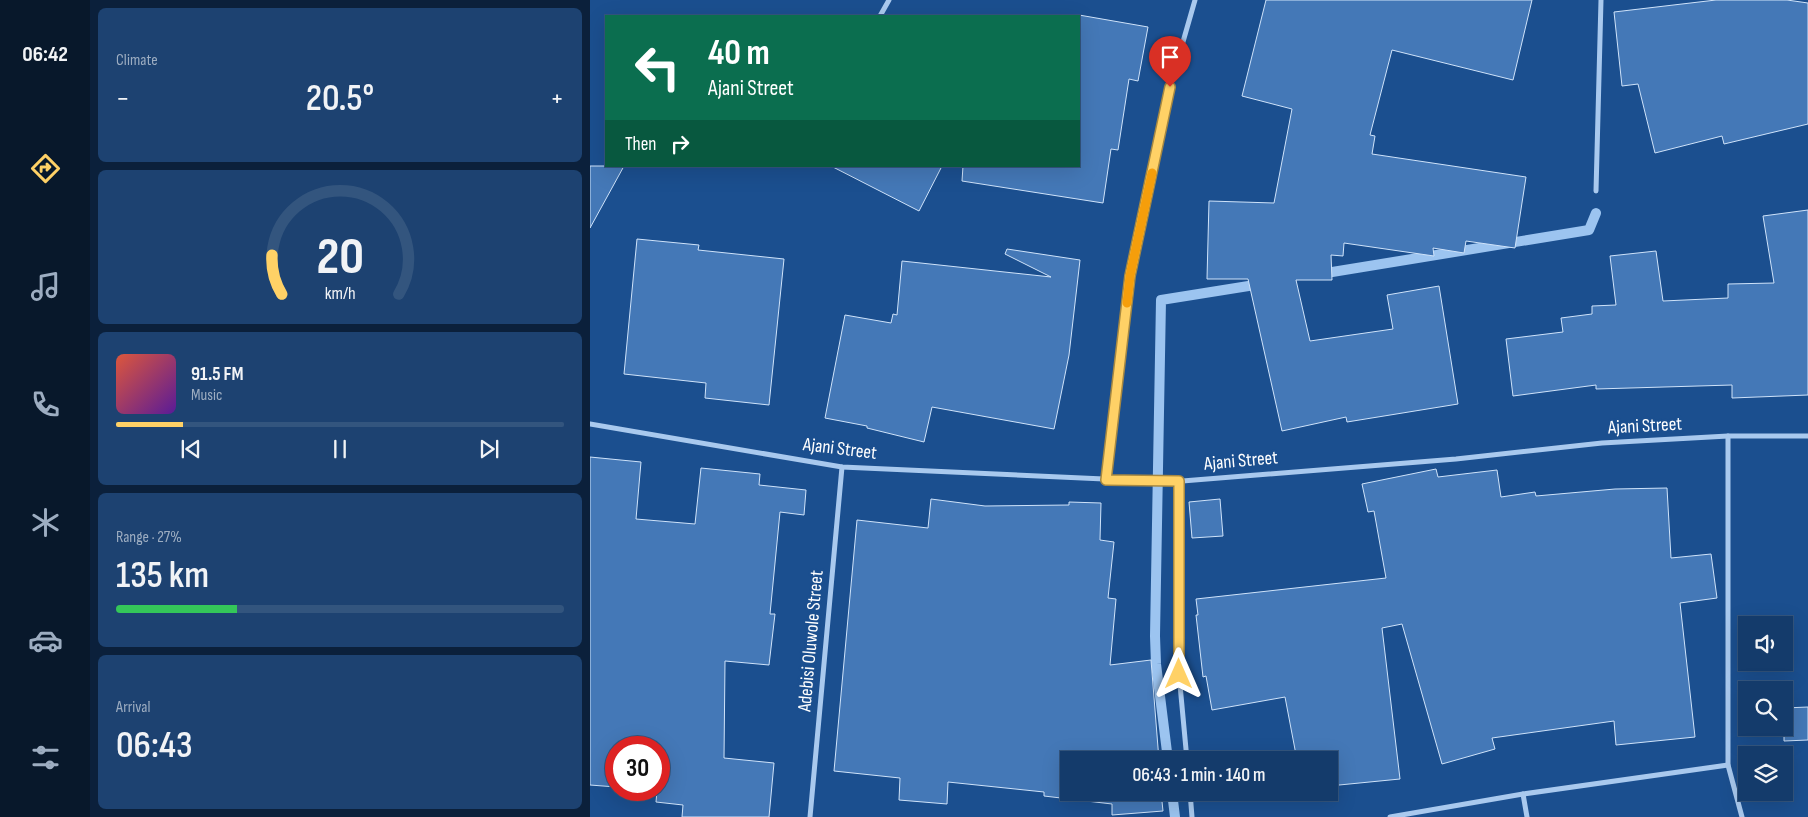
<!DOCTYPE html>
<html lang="en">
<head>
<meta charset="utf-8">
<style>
	:root { --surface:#143b6b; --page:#1d4271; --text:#f1f3f6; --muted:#9dadc1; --line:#33557e; --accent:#ffd166 }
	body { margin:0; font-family:"Sofia Sans Condensed",sans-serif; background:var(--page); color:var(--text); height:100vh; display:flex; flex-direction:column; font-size:19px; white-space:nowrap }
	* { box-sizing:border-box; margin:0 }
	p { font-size:16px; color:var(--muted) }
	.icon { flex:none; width:28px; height:28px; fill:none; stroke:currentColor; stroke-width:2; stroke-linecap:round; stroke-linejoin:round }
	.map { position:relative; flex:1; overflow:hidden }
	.panel { display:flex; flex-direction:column; gap:8px; padding:8px; background:#0b203b; width:500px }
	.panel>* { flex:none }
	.top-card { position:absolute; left:15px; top:15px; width:475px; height:152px; border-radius:0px; box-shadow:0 5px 20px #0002,0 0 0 1px var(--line); background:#0b6e4f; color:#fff; overflow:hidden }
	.buttons { position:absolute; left:1148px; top:616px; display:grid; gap:10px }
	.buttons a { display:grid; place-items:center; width:55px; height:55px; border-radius:0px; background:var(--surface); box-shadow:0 5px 20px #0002,0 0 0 1px var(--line); font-size:25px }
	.speed { position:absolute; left:15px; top:736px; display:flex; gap:10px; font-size:25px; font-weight:700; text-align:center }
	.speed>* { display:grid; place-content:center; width:65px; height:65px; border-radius:50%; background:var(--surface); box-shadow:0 5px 20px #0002,0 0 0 1px var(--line); line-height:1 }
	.speed .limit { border:8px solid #d22; background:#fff; color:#111 }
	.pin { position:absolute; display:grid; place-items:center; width:42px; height:42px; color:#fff; margin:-51px -21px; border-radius:50% 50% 50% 0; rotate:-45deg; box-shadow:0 0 5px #0007 }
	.pin .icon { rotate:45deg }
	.me { position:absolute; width:55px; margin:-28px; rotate:0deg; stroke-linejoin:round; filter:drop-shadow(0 0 4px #0008) }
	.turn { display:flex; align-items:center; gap:18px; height:105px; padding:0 20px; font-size:22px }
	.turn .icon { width:65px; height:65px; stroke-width:2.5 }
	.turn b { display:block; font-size:35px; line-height:42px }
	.then { display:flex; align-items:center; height:48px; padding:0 20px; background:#0003; gap:10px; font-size:19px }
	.big { font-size:38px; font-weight:600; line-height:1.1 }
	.panel .widget { flex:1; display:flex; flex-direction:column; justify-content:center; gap:8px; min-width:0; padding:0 18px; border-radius:8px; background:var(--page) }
	.panel .dial { align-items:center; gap:0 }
	.dial svg { height:130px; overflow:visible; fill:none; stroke:var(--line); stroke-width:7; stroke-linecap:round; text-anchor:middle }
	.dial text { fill:var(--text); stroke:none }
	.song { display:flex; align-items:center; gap:15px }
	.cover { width:60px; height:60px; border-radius:8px; background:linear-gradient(135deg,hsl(10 70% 55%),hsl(270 70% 35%)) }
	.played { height:5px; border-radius:2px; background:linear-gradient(90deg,var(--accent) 15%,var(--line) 15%) }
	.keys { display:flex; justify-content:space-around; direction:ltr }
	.heat { display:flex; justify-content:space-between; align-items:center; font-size:28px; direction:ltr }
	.charge { height:8px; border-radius:4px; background:linear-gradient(90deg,#34c759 27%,var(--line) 0) }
	.trip { position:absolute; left:470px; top:751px; width:278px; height:50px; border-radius:0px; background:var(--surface); box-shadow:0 5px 20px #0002,0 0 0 1px var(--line); font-weight:600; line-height:50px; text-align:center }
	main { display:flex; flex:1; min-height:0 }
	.tabs { display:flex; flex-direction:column; width:90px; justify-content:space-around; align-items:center; background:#08182b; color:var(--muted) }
	.tabs .icon { width:35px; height:35px }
	.tabs .active { color:var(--accent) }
	.tabs b { font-size:22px; color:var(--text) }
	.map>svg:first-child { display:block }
</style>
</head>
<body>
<main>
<nav class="tabs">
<b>06:42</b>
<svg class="icon active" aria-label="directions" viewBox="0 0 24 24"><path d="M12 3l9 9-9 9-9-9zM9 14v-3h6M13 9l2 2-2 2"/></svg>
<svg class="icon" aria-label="music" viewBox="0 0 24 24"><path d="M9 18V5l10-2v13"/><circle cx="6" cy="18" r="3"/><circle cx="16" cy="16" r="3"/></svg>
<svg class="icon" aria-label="phone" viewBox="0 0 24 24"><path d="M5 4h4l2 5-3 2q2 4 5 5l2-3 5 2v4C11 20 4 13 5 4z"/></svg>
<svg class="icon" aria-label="climate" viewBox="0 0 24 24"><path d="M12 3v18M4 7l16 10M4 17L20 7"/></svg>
<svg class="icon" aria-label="car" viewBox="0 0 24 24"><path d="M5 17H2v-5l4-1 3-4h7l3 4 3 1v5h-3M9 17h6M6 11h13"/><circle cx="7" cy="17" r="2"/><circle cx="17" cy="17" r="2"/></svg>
<svg class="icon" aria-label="filters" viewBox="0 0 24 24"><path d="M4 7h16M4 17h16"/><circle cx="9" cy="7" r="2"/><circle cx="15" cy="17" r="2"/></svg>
</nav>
<section class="panel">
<div class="widget"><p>Climate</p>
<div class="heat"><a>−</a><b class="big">20.5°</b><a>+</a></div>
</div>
<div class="widget dial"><svg viewBox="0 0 100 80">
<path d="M14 69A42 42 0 1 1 86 69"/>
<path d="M14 69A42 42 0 0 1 8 45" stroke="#ffd166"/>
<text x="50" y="56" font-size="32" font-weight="700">20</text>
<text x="50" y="72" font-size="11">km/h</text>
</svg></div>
<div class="widget">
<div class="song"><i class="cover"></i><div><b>91.5 FM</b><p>Music</p></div></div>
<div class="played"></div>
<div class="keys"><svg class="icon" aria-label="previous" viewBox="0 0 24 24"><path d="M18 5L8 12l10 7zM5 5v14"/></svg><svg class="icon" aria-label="pause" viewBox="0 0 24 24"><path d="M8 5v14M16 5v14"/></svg><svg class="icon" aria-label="next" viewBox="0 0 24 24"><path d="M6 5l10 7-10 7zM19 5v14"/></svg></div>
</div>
<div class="widget"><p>Range · 27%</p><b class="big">135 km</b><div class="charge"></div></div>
<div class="widget"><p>Arrival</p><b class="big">06:43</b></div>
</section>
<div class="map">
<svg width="1218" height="817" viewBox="0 0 1218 817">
	<rect width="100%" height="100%" fill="#1b4f8f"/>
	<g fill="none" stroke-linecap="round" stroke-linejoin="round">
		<!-- stream -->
		<g stroke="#9cc4f0" stroke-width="10">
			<path d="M 730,274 L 999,230 L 1006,213"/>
			<path d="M 578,760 L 566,664 L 565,636 L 571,300 L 671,284"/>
			<path d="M 582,792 L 585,817"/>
		</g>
	</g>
	<!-- building -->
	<g fill="#4478b7" stroke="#cfe3fa">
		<path d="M 676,0 L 942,0 L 923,80 L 802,50 L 780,135 L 785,136 L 782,154 L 936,177 L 925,248 L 876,241 L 874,253 L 843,248 L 844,256 L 754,243 L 753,256 L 741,255 L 742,280 L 706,280 L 720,341 L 803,329 L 797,295 L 849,286 L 868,404 L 757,422 L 756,417 L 692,431 L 658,279 L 617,279 L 619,201 L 684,203 L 702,109 L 652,96 Z"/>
		<path d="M 1126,0 L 1197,0 L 1218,3 L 1218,124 L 1134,144 L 1132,136 L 1065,153 L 1048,84 L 1032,86 L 1024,12 Z"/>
		<path d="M 489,15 L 558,27 L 548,81 L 539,79 L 528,150 L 521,149 L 513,203 L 372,181 L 373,166 L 489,166 Z"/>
		<path d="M 0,166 L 34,166 L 0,228 Z"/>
		<path d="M 241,166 L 352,166 L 329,211 Z"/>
		<path d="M 1218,210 L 1218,395 L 1142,398 L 1142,385 L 1006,389 L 1006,385 L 923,396 L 916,339 L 973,332 L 971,318 L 1002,314 L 1002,306 L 1026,305 L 1020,256 L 1066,251 L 1073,301 L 1138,298 L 1138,284 L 1184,283 L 1173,216 Z"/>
		<path d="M 47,239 L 109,245 L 108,250 L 194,259 L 179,405 L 115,398 L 116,383 L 34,374 Z"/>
		<path d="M 417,249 L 490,260 L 479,355 L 464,429 L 342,407 L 334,442 L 277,428 L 277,426 L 235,418 L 255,315 L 301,323 L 303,314 L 307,315 L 312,261 L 461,277 L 415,254 Z"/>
		<path d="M 0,457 L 51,462 L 46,519 L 105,524 L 111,468 L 170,474 L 169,485 L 216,490 L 214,515 L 190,512 L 180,614 L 185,614 L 179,665 L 135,661 L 134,758 L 184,763 L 179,817 L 92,817 L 93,805 L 66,802 L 67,791 L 53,790 L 69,790 L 69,748 L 26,748 L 26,787 L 0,785 Z"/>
		<path d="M 846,469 L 848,477 L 907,470 L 911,497 L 945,492 L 946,496 L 1025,489 L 1077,488 L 1081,558 L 1121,554 L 1127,598 L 1090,603 L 1105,737 L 1026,745 L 1024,721 L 902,738 L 905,749 L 852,764 L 812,624 L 792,628 L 810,779 L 739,786 L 739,760 L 705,760 L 707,760 L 695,697 L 622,710 L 616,676 L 613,677 L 606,615 L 608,615 L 606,599 L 796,578 L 784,511 L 778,512 L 772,484 Z"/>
		<path d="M 341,499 L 395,506 L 479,505 L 479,502 L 511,503 L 510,540 L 524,542 L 518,598 L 526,599 L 520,665 L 561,660 L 569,760 L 479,760 L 479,792 L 571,792 L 573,811 L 522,815 L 522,804 L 454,796 L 454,792 L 358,782 L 357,804 L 309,800 L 310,778 L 244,771 L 267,520 L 338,528 Z"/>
		<path d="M 630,499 L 633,536 L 602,538 L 599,502 Z"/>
		<path d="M 1218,707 L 1218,740 L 1194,741 L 1194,708 Z"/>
	</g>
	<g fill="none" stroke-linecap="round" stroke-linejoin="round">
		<!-- street -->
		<g stroke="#a9c9ee" stroke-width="5">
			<path d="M 290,16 L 299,0"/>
			<path d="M 1006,191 L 1011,0"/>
			<path d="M 0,424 L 252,467 L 580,482 L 866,459 L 1012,443 L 1138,436 L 1218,436"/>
			<path d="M 1138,436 L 1138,765 L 1152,817"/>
			<path d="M 516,479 L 540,276 L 580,87 L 605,0"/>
			<path d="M 589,481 L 589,674 L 597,760"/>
			<path d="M 600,792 L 602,817"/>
			<path d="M 933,794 L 937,817"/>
			<path d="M 220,817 L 252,467"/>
			<path d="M 800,817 L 933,794 L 1138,765"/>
		</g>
	</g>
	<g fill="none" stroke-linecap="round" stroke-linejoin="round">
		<!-- route casing -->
		<g stroke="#a68842" stroke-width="12">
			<path id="route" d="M 580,87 L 540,276 L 516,480 L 589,481 L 589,674"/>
		</g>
		<!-- route -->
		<use href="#route" stroke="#ffd166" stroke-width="9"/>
		<!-- slow -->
		<path stroke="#f59e0b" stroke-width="9" d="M 537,303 L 540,276 L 562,173"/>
	</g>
	<g text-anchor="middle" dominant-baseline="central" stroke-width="5" stroke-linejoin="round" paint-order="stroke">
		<!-- street labels -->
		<g font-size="19" fill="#fff" stroke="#1b4f8f">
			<text transform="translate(1055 426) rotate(-3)">Ajani Street</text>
			<text transform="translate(250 449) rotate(7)">Ajani Street</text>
			<text transform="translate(651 461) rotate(-5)">Ajani Street</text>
			<text transform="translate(221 641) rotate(-85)">Adebisi Oluwole Street</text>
		</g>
	</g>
</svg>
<div class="buttons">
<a><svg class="icon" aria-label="sound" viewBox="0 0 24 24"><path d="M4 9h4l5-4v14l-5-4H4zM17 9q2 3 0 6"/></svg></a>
<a><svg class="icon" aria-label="search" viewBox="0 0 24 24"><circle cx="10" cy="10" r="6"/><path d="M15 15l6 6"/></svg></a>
<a><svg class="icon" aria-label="layers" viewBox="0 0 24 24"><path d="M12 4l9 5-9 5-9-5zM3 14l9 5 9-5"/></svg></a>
</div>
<div class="speed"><div class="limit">30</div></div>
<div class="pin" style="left:580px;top:87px;background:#d93025"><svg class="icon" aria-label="arrive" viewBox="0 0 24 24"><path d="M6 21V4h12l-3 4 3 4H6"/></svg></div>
<svg class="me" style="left:589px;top:674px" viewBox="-20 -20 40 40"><path d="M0-17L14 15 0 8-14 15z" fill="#ffd166" stroke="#fff" stroke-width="4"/></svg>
<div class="trip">06:43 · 1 min · 140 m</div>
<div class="top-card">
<div class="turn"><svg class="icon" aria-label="left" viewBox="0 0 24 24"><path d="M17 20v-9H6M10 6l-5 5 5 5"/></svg><div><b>40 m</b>Ajani Street</div></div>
<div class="then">Then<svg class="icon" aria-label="right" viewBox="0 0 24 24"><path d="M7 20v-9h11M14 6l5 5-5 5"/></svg></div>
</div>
</div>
</main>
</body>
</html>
